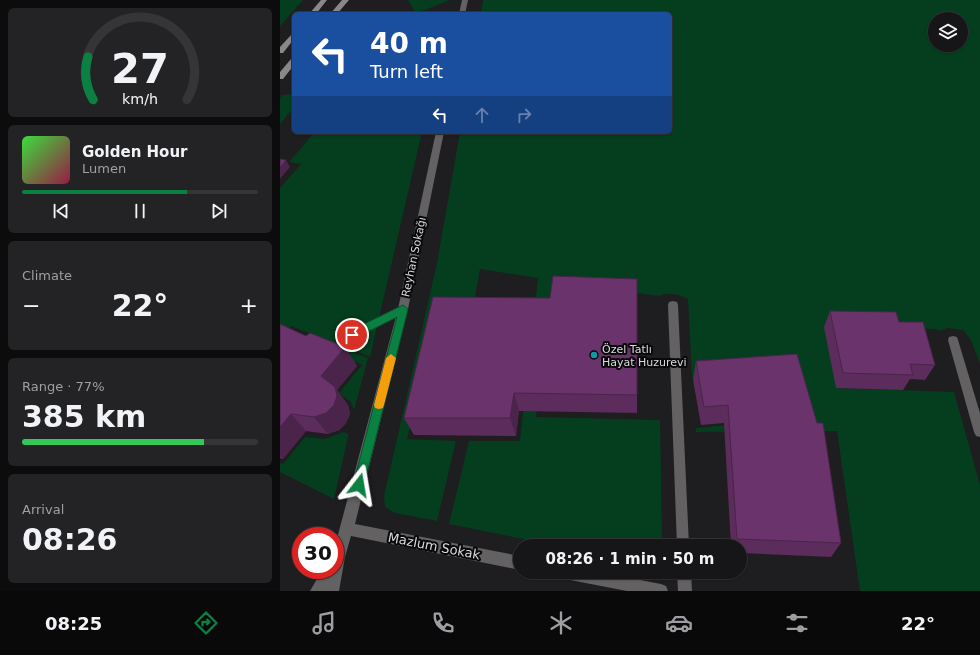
<!DOCTYPE html>
<html lang="en">
<head>
<meta charset="utf-8">
<style>
	:root { --surface:#161618; --page:#232325; --text:#f1f3f6; --muted:#9e9fa2; --line:#353537; --accent:#0b8043 }
	body { margin:0; font-family:"DejaVu Sans",sans-serif; background:var(--page); color:var(--text); height:100vh; display:flex; flex-direction:column; font-size:15px; white-space:nowrap }
	* { box-sizing:border-box; margin:0 }
	p { font-size:13px; color:var(--muted) }
	.icon { flex:none; width:22px; height:22px; fill:none; stroke:currentColor; stroke-width:2; stroke-linecap:round; stroke-linejoin:round }
	.map { position:relative; flex:1; overflow:hidden }
	.side { display:flex; flex-direction:column; gap:8px; padding:8px; background:#0c0c0d; width:280px }
	.side>* { flex:none }
	.guide { position:absolute; left:12px; top:12px; width:380px; height:122px; border-radius:6px; box-shadow:0 1px 3px #0004,0 0 0 1px var(--line); background:#1a4fa0; color:#fff; overflow:hidden }
	.controls { position:absolute; left:648px; top:12px; display:grid; gap:8px }
	.controls a { display:grid; place-items:center; width:40px; height:40px; border-radius:50%; background:var(--surface); box-shadow:0 1px 3px #0004,0 0 0 1px var(--line); font-size:20px }
	.speed { position:absolute; left:12px; top:527px; display:flex; gap:8px; font-size:20px; font-weight:700; text-align:center }
	.speed>* { display:grid; place-content:center; width:52px; height:52px; border-radius:50%; background:var(--surface); box-shadow:0 1px 3px #0004,0 0 0 1px var(--line); line-height:1 }
	.speed .limit { border:6px solid #d22; background:#fff; color:#111 }
	.pin { position:absolute; display:grid; place-items:center; width:34px; height:34px; color:#fff; margin:-17px; border:2px solid #fff; border-radius:50%; box-shadow:0 1px 4px #0007 }
	.me { position:absolute; width:44px; margin:-22px; rotate:14deg; stroke-linejoin:round; filter:drop-shadow(0 0 3px #0008) }
	.turn { display:flex; align-items:center; gap:14px; height:84px; padding:0 12px; font-size:18px }
	.turn .icon { width:52px; height:52px; stroke-width:2.5 }
	.turn b { display:block; font-size:28px; line-height:34px }
	.lanes { display:flex; align-items:center; height:38px; padding:0 12px; background:#0003; justify-content:center; gap:20px; direction:ltr }
	.lanes .off { opacity:.35 }
	.big { font-size:30px; font-weight:800; line-height:1.1 }
	.side .widget { flex:1; display:flex; flex-direction:column; justify-content:center; gap:6px; min-width:0; padding:0 14px; border-radius:6px; background:var(--page) }
	.side .dial { align-items:center; gap:0 }
	.dial svg { height:104px; overflow:visible; fill:none; stroke:var(--line); stroke-width:7; stroke-linecap:round; text-anchor:middle }
	.dial text { fill:var(--text); stroke:none }
	.song { display:flex; align-items:center; gap:12px }
	.cover { width:48px; height:48px; border-radius:6px; background:linear-gradient(135deg,hsl(120 70% 55%),hsl(340 70% 35%)) }
	.played { height:4px; border-radius:2px; background:linear-gradient(90deg,var(--accent) 70%,var(--line) 70%) }
	.keys { display:flex; justify-content:space-around; direction:ltr }
	.heat { display:flex; justify-content:space-between; align-items:center; font-size:22px; direction:ltr }
	.charge { height:6px; border-radius:3px; background:linear-gradient(90deg,#34c759 77%,var(--line) 0) }
	.trip { position:absolute; left:233px; top:539px; width:234px; height:40px; border-radius:20px; background:var(--surface); box-shadow:0 1px 3px #0004,0 0 0 1px var(--line); font-weight:800; line-height:40px; text-align:center }
	.tabs { display:flex; height:64px; justify-content:space-around; align-items:center; background:#09090a; color:var(--muted) }
	.tabs .icon { width:28px; height:28px }
	.tabs .current { color:var(--accent) }
	.tabs b { font-size:18px; color:var(--text) }
	main { display:flex; flex:1; min-height:0 }
	.map>svg:first-child { display:block }
</style>
</head>
<body>
<main>
<section class="side">
<div class="widget dial"><svg viewBox="0 0 100 80">
<path d="M14 69A42 42 0 1 1 86 69"/>
<path d="M14 69A42 42 0 0 1 10 36" stroke="#0b8043"/>
<text x="50" y="56" font-size="32" font-weight="700">27</text>
<text x="50" y="72" font-size="11">km/h</text>
</svg></div>
<div class="widget">
<div class="song"><i class="cover"></i><div><b>Golden Hour</b><p>Lumen</p></div></div>
<div class="played"></div>
<div class="keys"><svg class="icon" aria-label="previous" viewBox="0 0 24 24"><path d="M18 5L8 12l10 7zM5 5v14"/></svg><svg class="icon" aria-label="pause" viewBox="0 0 24 24"><path d="M8 5v14M16 5v14"/></svg><svg class="icon" aria-label="next" viewBox="0 0 24 24"><path d="M6 5l10 7-10 7zM19 5v14"/></svg></div>
</div>
<div class="widget"><p>Climate</p>
<div class="heat"><a>−</a><b class="big">22°</b><a>+</a></div>
</div>
<div class="widget"><p>Range · 77%</p><b class="big">385 km</b><div class="charge"></div></div>
<div class="widget"><p>Arrival</p><b class="big">08:26</b></div>
</section>
<div class="map">
<svg width="700" height="591" viewBox="0 0 700 591">
	<rect width="100%" height="100%" fill="#1e1d20"/>
	<!-- green -->
	<g fill="#043e1e" fill-rule="evenodd">
		<path d="M 0,0 L 23,0 L 0,26 Z"/>
		<path d="M 128,0 L 170,0 L 145,10 L 135,12 Z"/>
		<path d="M 203,0 L 700,0 L 700,364 L 691,340 L 683,330 L 668,328 L 658,331 L 657,329 L 607,328 L 556,388 L 674,392 L 700,485 L 700,591 L 580,591 L 557,431 L 416,432 L 416,428 L 481,422 L 512,369 L 412,378 L 408,299 C 399,294 388,292 379,296 L 273,280 L 256,417 L 380,420 L 382,538 L 378,546 L 278,546 L 169,524 L 189,441 L 240,441 L 258,278 L 200,269 L 192,313 L 158,313 L 127,439 L 176,441 L 157,521 L 115,513 L 105,507 L 104,496 L 157,263 L 180,132 L 390,132 L 390,14 L 201,14 ZM 655,19 L 681,19 L 681,45 L 655,45 Z"/>
		<path d="M 14,94 L 14,107 L 0,124 L 0,98 L 2,95 Z"/>
		<path d="M 35,132 L 142,132 L 90,357 L 11,326 L 0,338 L 0,188 L 21,164 L 9,162 Z"/>
		<path d="M 71,351 L 88,358 L 74,410 L 71,402 L 59,393 L 82,365 L 68,358 Z"/>
		<path d="M 64,432 L 68,434 L 68,437 L 54,499 L 0,472 L 0,463 L 3,464 L 25,437 L 45,439 Z"/>
	</g>
	<g fill="none" stroke-linecap="round" stroke-linejoin="round">
		<!-- service -->
		<path fill="#636161" fill-rule="evenodd" d="M 123,305 L 127,306 L 128,309 L 127,312 L 76,338 L 72,339 L 68,338 L 67,335 L 68,332 Z"/>
		<!-- minor -->
		<g fill="#636161" fill-rule="evenodd">
			<path d="M 182,0 L 188,0 L 185,14 L 179,14 Z"/>
			<path d="M 156,132 L 164,132 L 128,309 L 75,524 L 240,556 L 240,570 L 71,536 L 65,557 L 59,591 L 45,591 L 46,590 L 45,591 L 30,591 L 42,570 L 55,570 L 55,546 L 118,309 Z"/>
			<path d="M 393,301 L 397,302 L 398,305 L 409,546 L 397,546 L 388,305 L 389,302 Z"/>
			<path d="M 673,336 L 677,337 L 678,340 L 700,413 L 700,437 L 696,436 L 694,432 L 668,340 L 669,337 Z"/>
			<path d="M 278,572 L 319,572 L 381,584 L 386,586 L 388,591 L 347,591 L 285,579 L 280,577 Z"/>
			<path d="M 397,572 L 411,572 L 412,591 L 398,591 Z"/>
		</g>
		<!-- secondary -->
		<g fill="#8a8788" fill-rule="evenodd">
			<path d="M 41,0 L 47,0 L 36,14 L 29,14 Z"/>
			<path d="M 62,0 L 69,0 L 57,14 L 50,14 Z"/>
			<path d="M 14,33 L 14,39 L 3,53 L 0,53 L 0,47 L 12,34 Z"/>
			<path d="M 11,59 L 14,59 L 14,65 L 3,79 L 0,79 L 0,72 Z"/>
		</g>
	</g>
	<!-- wall -->
	<g fill="#5b2c5c">
		<path d="M 153,297 L 357,395 L 357,413 L 239,411 L 236,436 L 134,435 L 124,418 Z"/>
		<path d="M 550,311 L 619,322 L 655,365 L 645,380 L 630,379 L 623,390 L 556,388 L 544,327 Z"/>
		<path d="M 0,324 L 26,336 L 65,347 L 77,366 L 57,390 L 68,405 L 70,414 L 66,423 L 59,430 L 48,434 L 26,431 L 3,459 L 0,458 Z"/>
		<path d="M 416,361 L 561,543 L 551,557 L 460,553 L 460,546 L 451,546 L 444,423 L 421,425 L 413,380 Z"/>
	</g>
	<!-- shaded-wall -->
	<g fill="#4a244b">
		<path d="M 6,160 L 10,167 L 0,179 L 0,168 Z"/>
		<path d="M 65,347 L 77,366 L 57,390 L 68,405 L 70,414 L 66,423 L 59,430 L 48,434 L 34,417 L 41,376 Z"/>
		<path d="M 234,393 L 239,411 L 236,436 L 230,418 Z"/>
		<path d="M 11,414 L 26,431 L 3,459 L 0,456 L 0,427 Z"/>
	</g>
	<!-- building -->
	<g fill="#6a336b" stroke="#4a244b">
		<path d="M 0,159 L 6,160 L 0,168 Z"/>
		<path d="M 273,276 L 357,279 L 357,395 L 234,393 L 230,418 L 124,418 L 153,297 L 270,298 Z"/>
		<path d="M 550,311 L 616,312 L 619,322 L 643,322 L 655,365 L 630,364 L 633,375 L 563,373 Z"/>
		<path d="M 0,324 L 26,336 L 30,333 L 65,347 L 41,376 L 55,387 L 57,396 L 54,405 L 46,413 L 34,417 L 11,414 L 0,427 Z"/>
		<path d="M 517,354 L 537,423 L 543,423 L 561,543 L 457,539 L 448,405 L 424,407 L 416,361 Z"/>
	</g>
	<!-- route -->
	<path fill="#0b8043" stroke="#07532c" d="M 123,305 L 128,309 L 83,489 L 79,490 L 75,489 L 73,485 L 117,317 L 75,338 L 68,338 L 67,335 L 68,332 Z"/>
	<!-- slow -->
	<path fill="#f59e0b" d="M 111,354 L 116,358 L 104,405 L 103,408 L 99,409 L 95,408 L 94,405 L 106,358 Z"/>
	<!-- markers -->
	<circle fill="#0f9aa8" stroke="#080709" stroke-width="1.5" cx="314" cy="355" r="4"/>
	<g text-anchor="middle" dominant-baseline="central" stroke-width="4" stroke-linejoin="round" paint-order="stroke">
		<!-- street labels -->
		<g font-size="11" fill="#dbdadc" stroke="#080709">
			<text transform="translate(134 257) rotate(-78)">Reyhan Sokağı</text>
		</g>
		<!-- poi labels -->
		<g font-size="11" fill="#dbdadc" stroke="#080709" text-anchor="start">
			<text x="322" y="349">Özel Tatlı<tspan x="322" dy="13">Hayat Huzurevi</tspan></text>
		</g>
		<!-- near-street labels -->
		<g font-size="13" fill="#dbdadc" stroke="#080709">
			<text transform="translate(154 546) rotate(11)">Mazlum Sokak</text>
		</g>
	</g>
</svg>
<div class="controls">
<a><svg class="icon" aria-label="layers" viewBox="0 0 24 24"><path d="M12 4l9 5-9 5-9-5zM3 14l9 5 9-5"/></svg></a>
</div>
<div class="speed"><div class="limit">30</div></div>
<div class="pin" style="left:72px;top:335px;background:#d93025"><svg class="icon" aria-label="arrive" viewBox="0 0 24 24"><path d="M6 21V4h12l-3 4 3 4H6"/></svg></div>
<svg class="me" style="left:79px;top:485px" viewBox="-20 -20 40 40"><path d="M0-17L14 15 0 8-14 15z" fill="#0b8043" stroke="#fff" stroke-width="4"/></svg>
<div class="trip">08:26 · 1 min · 50 m</div>
<div class="guide">
<div class="turn"><svg class="icon" aria-label="left" viewBox="0 0 24 24"><path d="M17 20v-9H6M10 6l-5 5 5 5"/></svg><div><b>40 m</b>Turn left</div></div>
<div class="lanes"><svg class="icon" aria-label="left" viewBox="0 0 24 24"><path d="M17 20v-9H6M10 6l-5 5 5 5"/></svg><svg class="icon off" aria-label="ahead" viewBox="0 0 24 24"><path d="M12 20V5M6 11l6-6 6 6"/></svg><svg class="icon off" aria-label="right" viewBox="0 0 24 24"><path d="M7 20v-9h11M14 6l5 5-5 5"/></svg></div>
</div>
</div>
</main>
<nav class="tabs">
<b>08:25</b>
<svg class="icon current" aria-label="directions" viewBox="0 0 24 24"><path d="M12 3l9 9-9 9-9-9zM9 14v-3h6M13 9l2 2-2 2"/></svg>
<svg class="icon" aria-label="music" viewBox="0 0 24 24"><path d="M9 18V5l10-2v13"/><circle cx="6" cy="18" r="3"/><circle cx="16" cy="16" r="3"/></svg>
<svg class="icon" aria-label="phone" viewBox="0 0 24 24"><path d="M5 4h4l2 5-3 2q2 4 5 5l2-3 5 2v4C11 20 4 13 5 4z"/></svg>
<svg class="icon" aria-label="climate" viewBox="0 0 24 24"><path d="M12 3v18M4 7l16 10M4 17L20 7"/></svg>
<svg class="icon" aria-label="car" viewBox="0 0 24 24"><path d="M5 17H2v-5l4-1 3-4h7l3 4 3 1v5h-3M9 17h6M6 11h13"/><circle cx="7" cy="17" r="2"/><circle cx="17" cy="17" r="2"/></svg>
<svg class="icon" aria-label="filters" viewBox="0 0 24 24"><path d="M4 7h16M4 17h16"/><circle cx="9" cy="7" r="2"/><circle cx="15" cy="17" r="2"/></svg>
<b>22°</b>
</nav>
</body>
</html>
